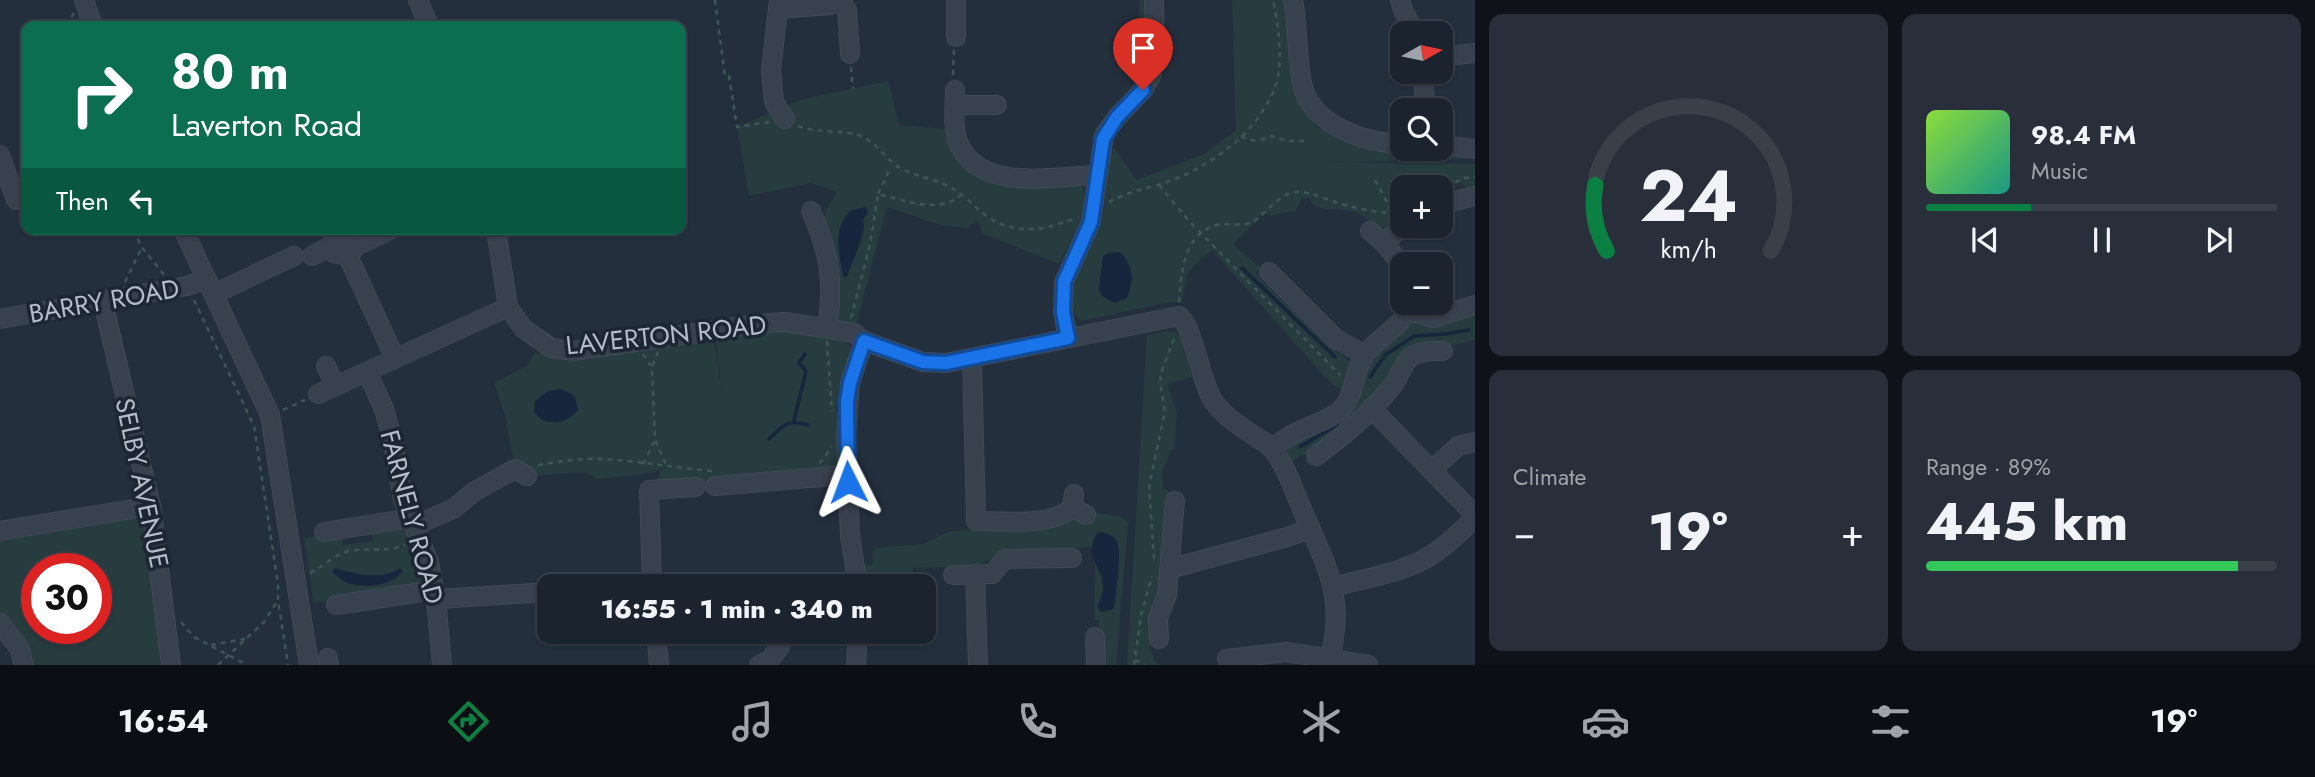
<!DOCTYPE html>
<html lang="en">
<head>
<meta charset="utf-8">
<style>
	:root { --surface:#1b232e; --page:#282f3a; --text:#f1f3f6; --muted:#a0a4aa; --line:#39404a; --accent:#0b8043 }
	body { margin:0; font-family:Jost,sans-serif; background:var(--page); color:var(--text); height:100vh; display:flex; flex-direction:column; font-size:26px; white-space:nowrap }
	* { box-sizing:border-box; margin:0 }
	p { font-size:23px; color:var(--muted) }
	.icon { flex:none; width:38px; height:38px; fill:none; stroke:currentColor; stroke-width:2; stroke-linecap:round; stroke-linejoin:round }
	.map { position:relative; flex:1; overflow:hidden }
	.details { display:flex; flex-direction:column; gap:14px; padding:14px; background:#0f1319; width:840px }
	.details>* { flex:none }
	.banner { position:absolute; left:21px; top:21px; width:665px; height:214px; border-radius:14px; box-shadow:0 2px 5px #0004,0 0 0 2px var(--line); background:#0b6e4f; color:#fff; overflow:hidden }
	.needle { width:46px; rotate:81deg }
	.tools { position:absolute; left:1390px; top:21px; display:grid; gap:14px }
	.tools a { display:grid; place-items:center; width:63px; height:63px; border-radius:14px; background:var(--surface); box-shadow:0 2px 5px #0004,0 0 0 2px var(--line); font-size:35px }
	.speed { position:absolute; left:21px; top:553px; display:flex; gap:14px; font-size:35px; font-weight:700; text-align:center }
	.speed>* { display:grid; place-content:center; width:91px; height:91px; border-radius:50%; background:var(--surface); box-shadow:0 2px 5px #0004,0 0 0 2px var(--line); line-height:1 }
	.speed .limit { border:10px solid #d22; background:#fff; color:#111 }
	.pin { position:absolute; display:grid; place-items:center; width:60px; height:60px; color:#fff; margin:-72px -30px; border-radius:50% 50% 50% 0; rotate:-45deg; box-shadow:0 0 7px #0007 }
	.pin .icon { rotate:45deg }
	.me { position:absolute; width:77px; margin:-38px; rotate:357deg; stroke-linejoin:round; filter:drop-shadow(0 0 5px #0008) }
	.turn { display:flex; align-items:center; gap:24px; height:147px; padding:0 35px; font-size:32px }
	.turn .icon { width:91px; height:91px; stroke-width:2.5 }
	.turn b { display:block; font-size:49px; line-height:60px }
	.then { display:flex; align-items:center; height:66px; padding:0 35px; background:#0003; gap:14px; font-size:26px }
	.big { font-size:52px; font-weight:800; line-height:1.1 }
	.details .card { flex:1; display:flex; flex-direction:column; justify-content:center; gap:10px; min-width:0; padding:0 24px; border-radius:14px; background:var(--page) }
	.details .dial { align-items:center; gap:0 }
	.dial svg { height:182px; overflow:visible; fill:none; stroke:var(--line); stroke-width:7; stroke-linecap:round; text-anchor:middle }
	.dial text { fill:var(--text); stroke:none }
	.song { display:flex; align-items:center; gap:21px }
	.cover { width:84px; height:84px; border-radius:10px; background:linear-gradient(135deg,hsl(90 70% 55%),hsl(170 70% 35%)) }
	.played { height:7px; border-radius:4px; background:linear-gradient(90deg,var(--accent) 30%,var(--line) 30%) }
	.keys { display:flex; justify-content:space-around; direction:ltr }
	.heat { display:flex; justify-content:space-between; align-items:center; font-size:38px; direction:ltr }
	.charge { height:10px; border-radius:5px; background:linear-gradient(90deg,#34c759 89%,var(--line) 0) }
	.details .tiles { flex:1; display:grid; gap:14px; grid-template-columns:repeat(2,1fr) }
	.trip { position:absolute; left:537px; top:574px; width:399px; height:70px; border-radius:14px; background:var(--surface); box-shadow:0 2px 5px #0004,0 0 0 2px var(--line); font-weight:800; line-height:70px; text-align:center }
	.menu { display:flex; height:112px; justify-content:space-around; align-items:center; background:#0b0e12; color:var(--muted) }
	.menu .icon { width:49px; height:49px }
	.menu .current { color:var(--accent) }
	.menu b { font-size:32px; color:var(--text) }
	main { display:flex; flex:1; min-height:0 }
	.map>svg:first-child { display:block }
</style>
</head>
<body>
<main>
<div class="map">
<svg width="1475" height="665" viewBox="0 0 1475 665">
	<rect width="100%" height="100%" fill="#242f3e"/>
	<!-- green -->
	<g fill="#263c3f" fill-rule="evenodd">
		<path d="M 1140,0 L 1144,0 L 1147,4 L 1148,62 L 1134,95 Z"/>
		<path d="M 1232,0 L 1285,0 L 1304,107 L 1316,127 L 1401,152 L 1435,154 L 1467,159 L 1330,162 L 1475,164 L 1475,189 L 1468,190 L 1459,182 L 1451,184 L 1446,194 L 1440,195 L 1440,187 L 1402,187 L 1402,214 L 1386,228 C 1373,225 1366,216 1355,212 C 1339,207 1323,213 1311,202 L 1311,198 L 1302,198 L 1295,212 C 1283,210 1276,218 1264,214 L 1233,244 L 1260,268 L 1255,274 L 1336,351 L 1358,367 L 1353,388 L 1360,395 L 1371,356 L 1407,324 L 1475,312 L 1475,340 L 1451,346 L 1435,346 L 1384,388 L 1310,455 L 1301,455 L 1285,469 L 1272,448 L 1349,397 L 1325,377 L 1212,250 L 1204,258 L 1202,257 L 1187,275 L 1182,303 L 1170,302 L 1081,321 C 1054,300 1098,240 1103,214 C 1107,193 1107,170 1111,148 L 1115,149 L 1137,180 L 1204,154 L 1236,130 Z"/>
		<path d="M 888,81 L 899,125 L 946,129 L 949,142 L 961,162 L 1080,184 C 1097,205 1068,243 1059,264 L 984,234 L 980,229 L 980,223 L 975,221 L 969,228 L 940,225 L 887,207 L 854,333 L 826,328 L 849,345 L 851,350 L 837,405 L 839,471 L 654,490 L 662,467 L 653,473 L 597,479 L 585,472 L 527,476 L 515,469 L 505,415 L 494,383 L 528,365 L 534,354 L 549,353 L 562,360 L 591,360 L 589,350 L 713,331 L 722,395 L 715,330 L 825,328 L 823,221 L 826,210 L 837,192 L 811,183 L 749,196 L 737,127 L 800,100 Z"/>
		<path d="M 1171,330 L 1180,336 L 1192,377 L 1168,384 L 1177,413 L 1174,450 L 1171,450 L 1162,472 L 1163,488 L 1172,494 L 1150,648 L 1155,661 L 1160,665 L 1127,665 L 1147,335 Z"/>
		<path d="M 1093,512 L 1122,517 L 1128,523 L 1116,665 L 1101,665 L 1099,620 L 1094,620 L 1095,568 L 1091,547 L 1004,554 L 974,566 L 913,568 L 912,578 L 862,582 L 859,565 L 872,565 L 874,548 L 923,544 L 951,531 L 1008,529 Z"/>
		<path d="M 135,516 L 146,526 L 162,665 L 28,665 L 14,630 L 0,611 L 0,540 ZM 37,569 L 96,569 L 96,628 L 37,628 Z"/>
		<path d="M 409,524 L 421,560 L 426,587 L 314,603 L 304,538 L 340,533 L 343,545 L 373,541 L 371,531 Z"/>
	</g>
	<!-- water -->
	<g fill="#17263c">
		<path d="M 866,207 L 868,214 L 863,219 C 867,235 852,260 847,277 L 843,276 C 839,253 832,230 850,211 Z"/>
		<path d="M 1120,252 C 1134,266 1134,281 1127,298 L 1114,303 L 1101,295 L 1099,289 L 1103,256 L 1109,253 Z"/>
		<path d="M 561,389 L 575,396 L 578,410 C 567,424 545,428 534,412 L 535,401 L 548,391 Z"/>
		<path d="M 1103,532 C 1108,534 1115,537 1117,542 C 1122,555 1116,587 1115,602 L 1113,609 L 1102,612 L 1097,607 C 1100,600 1103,593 1103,585 C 1102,566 1083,558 1097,533 Z"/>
		<path d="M 335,568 C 353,574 384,581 399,568 L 403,571 C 392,586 363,590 345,582 C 340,579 336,575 332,572 Z"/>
	</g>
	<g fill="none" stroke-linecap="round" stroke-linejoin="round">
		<!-- stream -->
		<g stroke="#17263c" stroke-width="3.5">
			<path d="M 1242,268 L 1335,357"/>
			<path d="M 1370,377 L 1385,355 L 1414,336 L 1446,334 L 1469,330"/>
			<path d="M 794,421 L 806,371 L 799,363 L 805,354"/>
			<path d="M 769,439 C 784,425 786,419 808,425"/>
			<path d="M 1300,447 L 1338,424"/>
		</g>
		<!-- minor casing -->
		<g stroke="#414a57" stroke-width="20">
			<g id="minor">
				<path d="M 84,0 L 93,26"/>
				<path d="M 418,0 L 429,26"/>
				<path d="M 779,0 L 771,70 L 774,102 L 785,119"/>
				<path d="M 1293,0 C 1299,28 1296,60 1303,87 C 1313,126 1366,143 1402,144"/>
				<path d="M 1400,0 L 1403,10 L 1415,33"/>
				<path d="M 841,2 L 847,10 L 850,54"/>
				<path d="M 779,9 L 831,5 L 842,0"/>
				<path d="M 956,37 L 956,0"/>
				<path d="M 1440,57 L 1475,53"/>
				<path d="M 1423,72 L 1425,110"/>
				<path d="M 955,90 C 955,108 952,128 959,144 C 980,193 1056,176 1097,175"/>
				<path d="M 955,105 L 997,105"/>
				<path d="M 1440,145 L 1475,149"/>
				<path d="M 0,155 L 16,200"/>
				<path d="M 1440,205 L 1475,196"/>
				<path d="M 811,211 C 830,253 834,283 827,328"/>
				<path d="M 183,229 L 270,415 L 309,665"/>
				<path d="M 496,229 L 508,307 L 523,328 L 551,348 L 574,351 L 756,324 L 785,322 L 854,333 L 864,341 L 923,362 L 946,363 L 1179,316 C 1193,326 1200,379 1212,399 C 1223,416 1240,426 1256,437 C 1262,441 1269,444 1273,450 C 1286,466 1293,488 1301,507 C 1326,566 1348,598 1328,665"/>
				<path d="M 1370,231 L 1384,243 L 1402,265"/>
				<path d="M 1384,243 L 1403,226"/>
				<path d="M 330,246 L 334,253 L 348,256 L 358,245 L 392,229"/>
				<path d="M 312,256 L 343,239"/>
				<path d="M 348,256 L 395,358"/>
				<path d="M 1269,272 L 1336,339 L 1365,355"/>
				<path d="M 214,294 L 294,256"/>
				<path d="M 103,302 L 151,506 L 171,665"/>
				<path d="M 1408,311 L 1434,318 L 1475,305"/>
				<path d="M 0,319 L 187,286 L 207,279"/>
				<path d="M 1068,338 L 1063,312 L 1064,282 L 1091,222 L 1104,135 L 1117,117 L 1143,90 L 1151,76 L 1155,52 L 1154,0"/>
				<path d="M 972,359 L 976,521 C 1001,521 1055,527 1072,507"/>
				<path d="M 326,366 L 335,385"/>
				<path d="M 367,372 L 384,409 L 392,437 L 403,499 L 429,562 L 436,599 L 442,665"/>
				<path d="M 318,394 L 508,307"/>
				<path d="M 1371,408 L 1475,515"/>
				<path d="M 1272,448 C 1280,443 1287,437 1295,433 C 1311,424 1332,421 1344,406 C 1356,392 1353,371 1364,356 C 1378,336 1404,327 1411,303"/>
				<path d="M 1316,456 C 1344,436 1371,413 1393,385 C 1399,377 1403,363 1411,357 C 1420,350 1433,351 1443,351"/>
				<path d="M 1432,470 L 1458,446 L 1475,442"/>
				<path d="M 715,486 L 847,475"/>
				<path d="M 1074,494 L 1072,507 L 1086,515"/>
				<path d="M 415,525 L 453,509 L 475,491 L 515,469 L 527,476"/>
				<path d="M 0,531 L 151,506"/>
				<path d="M 324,532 L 411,518"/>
				<path d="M 1169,569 L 1287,537 L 1310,529"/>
				<path d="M 975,574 L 978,665"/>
				<path d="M 953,575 L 992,574 L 1005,559 L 1072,558"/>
				<path d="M 623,586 L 652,585"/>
				<path d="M 652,586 L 649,490 L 696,487"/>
				<path d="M 858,586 L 850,536 L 846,437 L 850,383 L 864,341"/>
				<path d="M 1333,587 C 1363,579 1396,574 1423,560 C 1442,550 1459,533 1475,518"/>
				<path d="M 436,599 L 550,592"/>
				<path d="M 336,605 L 434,590"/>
				<path d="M 0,623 L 19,648 L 24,665"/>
				<path d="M 656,632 L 659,665"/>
				<path d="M 1095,637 L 1096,665"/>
				<path d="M 1159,639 L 1158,618 L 1167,595 L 1175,501"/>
				<path d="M 328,658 L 329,665"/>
				<path d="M 1227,659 L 1286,652 L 1368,665"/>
				<path d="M 759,665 L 770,660 L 780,646 L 779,632"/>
				<path d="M 856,665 L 858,632"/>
			</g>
		</g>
		<!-- path -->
		<g stroke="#3f5557" stroke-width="2.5" stroke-dasharray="5 5" stroke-linecap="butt">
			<path d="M 715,0 L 725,76 L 729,76 L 737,127 L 769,122"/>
			<path d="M 71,26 L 69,21 L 74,13"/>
			<path d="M 851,67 L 853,89"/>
			<path d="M 953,75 L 954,50"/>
			<path d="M 798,126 C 819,134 843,129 861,136 C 877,143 885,158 898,167 C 915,177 936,178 953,189 C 967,197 977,210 991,219 C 1020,236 1049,229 1078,217"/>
			<path d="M 1241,137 L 1257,141 L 1272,136 L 1287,141 L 1307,141"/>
			<path d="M 1375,180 L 1387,202 L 1390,214"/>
			<path d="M 1159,185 L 1188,220 L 1340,375"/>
			<path d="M 1446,187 L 1464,178 L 1475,177"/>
			<path d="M 878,194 L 890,169"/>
			<path d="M 1109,202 C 1130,190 1153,188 1175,179 C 1218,162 1263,127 1277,81 C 1283,59 1278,22 1273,0"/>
			<path d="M 135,229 L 140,245 L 165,276"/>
			<path d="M 125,282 L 142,247"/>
			<path d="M 194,300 L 254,426 L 278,584 L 278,600 L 288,665"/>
			<path d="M 1179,302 C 1181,274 1183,233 1217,225 C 1230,222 1242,228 1254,221 C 1269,212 1279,192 1298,192 C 1311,192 1323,198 1335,202 C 1355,208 1377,214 1398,212"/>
			<path d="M 851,318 L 870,245 L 878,194 C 903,200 939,214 960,196"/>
			<path d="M 827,341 L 832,412"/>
			<path d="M 658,352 L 652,367 L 655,440 L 667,467"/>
			<path d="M 643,354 L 651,366"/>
			<path d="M 283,410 L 305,400"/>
			<path d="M 819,463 L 824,459 L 831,446"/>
			<path d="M 643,464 L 655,440"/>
			<path d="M 538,465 C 560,461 582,458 603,459 C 640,461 676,468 712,471"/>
			<path d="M 1154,559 L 1149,486 L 1165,412 L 1160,382 L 1161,373 L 1175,336"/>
			<path d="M 310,573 C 324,566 334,555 349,551 C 368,547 387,553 405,545"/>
			<path d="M 181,622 L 194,637 L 247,665"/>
			<path d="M 211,645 L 245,639"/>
			<path d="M 1135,660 L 1145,665"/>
			<path d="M 218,665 L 264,622 L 278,600"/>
			<path d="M 1134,665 L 1141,615 L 1152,576"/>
		</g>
		<!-- minor -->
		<use href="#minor" stroke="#38414e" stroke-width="18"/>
	</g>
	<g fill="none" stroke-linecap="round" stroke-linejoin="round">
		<!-- route casing -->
		<g stroke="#114b97" stroke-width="18">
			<path id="route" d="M 848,482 L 847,401 L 850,383 L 864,341 L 923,362 L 946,363 L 1068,338 L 1063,312 L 1064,282 L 1091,222 L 1103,139 L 1117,117 L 1143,90"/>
		</g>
		<!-- route -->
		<use href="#route" stroke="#1a73e8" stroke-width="12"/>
	</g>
	<g text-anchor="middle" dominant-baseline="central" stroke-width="7" stroke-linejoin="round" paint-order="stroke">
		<!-- street labels -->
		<g font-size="26" fill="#b4bcc9" stroke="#1d2633">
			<text transform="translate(104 301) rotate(-10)">BARRY ROAD</text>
			<text transform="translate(666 335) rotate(-6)">LAVERTON ROAD</text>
			<text transform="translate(142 483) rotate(78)">SELBY AVENUE</text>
			<text transform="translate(412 517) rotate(75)">FARNELY ROAD</text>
		</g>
	</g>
</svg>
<div class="tools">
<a><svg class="needle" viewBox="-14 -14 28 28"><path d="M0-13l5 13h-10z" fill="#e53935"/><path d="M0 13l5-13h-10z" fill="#a0a4aa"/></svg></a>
<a><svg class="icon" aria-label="search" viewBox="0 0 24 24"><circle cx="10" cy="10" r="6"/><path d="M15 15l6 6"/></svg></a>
<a>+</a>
<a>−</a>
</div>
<div class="speed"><div class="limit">30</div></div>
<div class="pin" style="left:1143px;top:90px;background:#d93025"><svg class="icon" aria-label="arrive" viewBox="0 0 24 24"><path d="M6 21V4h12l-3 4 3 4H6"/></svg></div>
<svg class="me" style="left:848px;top:482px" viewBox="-20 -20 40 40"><path d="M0-17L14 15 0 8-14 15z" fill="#1a73e8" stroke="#fff" stroke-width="4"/></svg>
<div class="trip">16:55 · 1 min · 340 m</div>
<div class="banner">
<div class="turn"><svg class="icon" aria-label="right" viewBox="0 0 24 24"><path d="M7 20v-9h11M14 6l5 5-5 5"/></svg><div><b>80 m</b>Laverton Road</div></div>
<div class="then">Then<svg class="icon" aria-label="left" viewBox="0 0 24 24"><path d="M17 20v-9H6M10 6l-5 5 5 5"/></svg></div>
</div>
</div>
<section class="details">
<div class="tiles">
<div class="card dial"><svg viewBox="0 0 100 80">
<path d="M14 69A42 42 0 1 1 86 69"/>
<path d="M14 69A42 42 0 0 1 9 40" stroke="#0b8043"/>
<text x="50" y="56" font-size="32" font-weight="700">24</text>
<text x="50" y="72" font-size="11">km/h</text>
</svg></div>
<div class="card">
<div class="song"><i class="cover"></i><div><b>98.4 FM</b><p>Music</p></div></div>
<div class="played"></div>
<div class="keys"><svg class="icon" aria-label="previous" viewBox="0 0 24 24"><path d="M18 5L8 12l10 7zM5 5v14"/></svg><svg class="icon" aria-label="pause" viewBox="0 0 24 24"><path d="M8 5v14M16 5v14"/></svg><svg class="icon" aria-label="next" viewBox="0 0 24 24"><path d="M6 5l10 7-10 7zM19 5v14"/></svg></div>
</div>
<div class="card"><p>Climate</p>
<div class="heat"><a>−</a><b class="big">19°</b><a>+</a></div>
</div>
<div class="card"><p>Range · 89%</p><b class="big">445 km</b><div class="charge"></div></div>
</div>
</section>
</main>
<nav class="menu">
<b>16:54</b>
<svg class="icon current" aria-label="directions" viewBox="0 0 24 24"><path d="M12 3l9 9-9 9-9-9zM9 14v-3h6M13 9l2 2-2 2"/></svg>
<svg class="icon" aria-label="music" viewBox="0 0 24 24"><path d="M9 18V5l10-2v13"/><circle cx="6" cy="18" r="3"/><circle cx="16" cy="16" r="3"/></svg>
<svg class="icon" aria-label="phone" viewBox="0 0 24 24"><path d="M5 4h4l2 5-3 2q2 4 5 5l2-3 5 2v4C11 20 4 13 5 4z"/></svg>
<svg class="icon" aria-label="climate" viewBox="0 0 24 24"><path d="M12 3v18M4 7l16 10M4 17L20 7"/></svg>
<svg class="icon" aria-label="car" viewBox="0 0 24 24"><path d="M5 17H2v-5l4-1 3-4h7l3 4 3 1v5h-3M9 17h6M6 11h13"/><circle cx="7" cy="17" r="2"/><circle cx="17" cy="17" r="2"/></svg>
<svg class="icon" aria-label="filters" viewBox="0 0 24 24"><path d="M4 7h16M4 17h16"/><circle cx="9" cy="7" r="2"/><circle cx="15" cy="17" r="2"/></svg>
<b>19°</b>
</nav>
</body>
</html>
